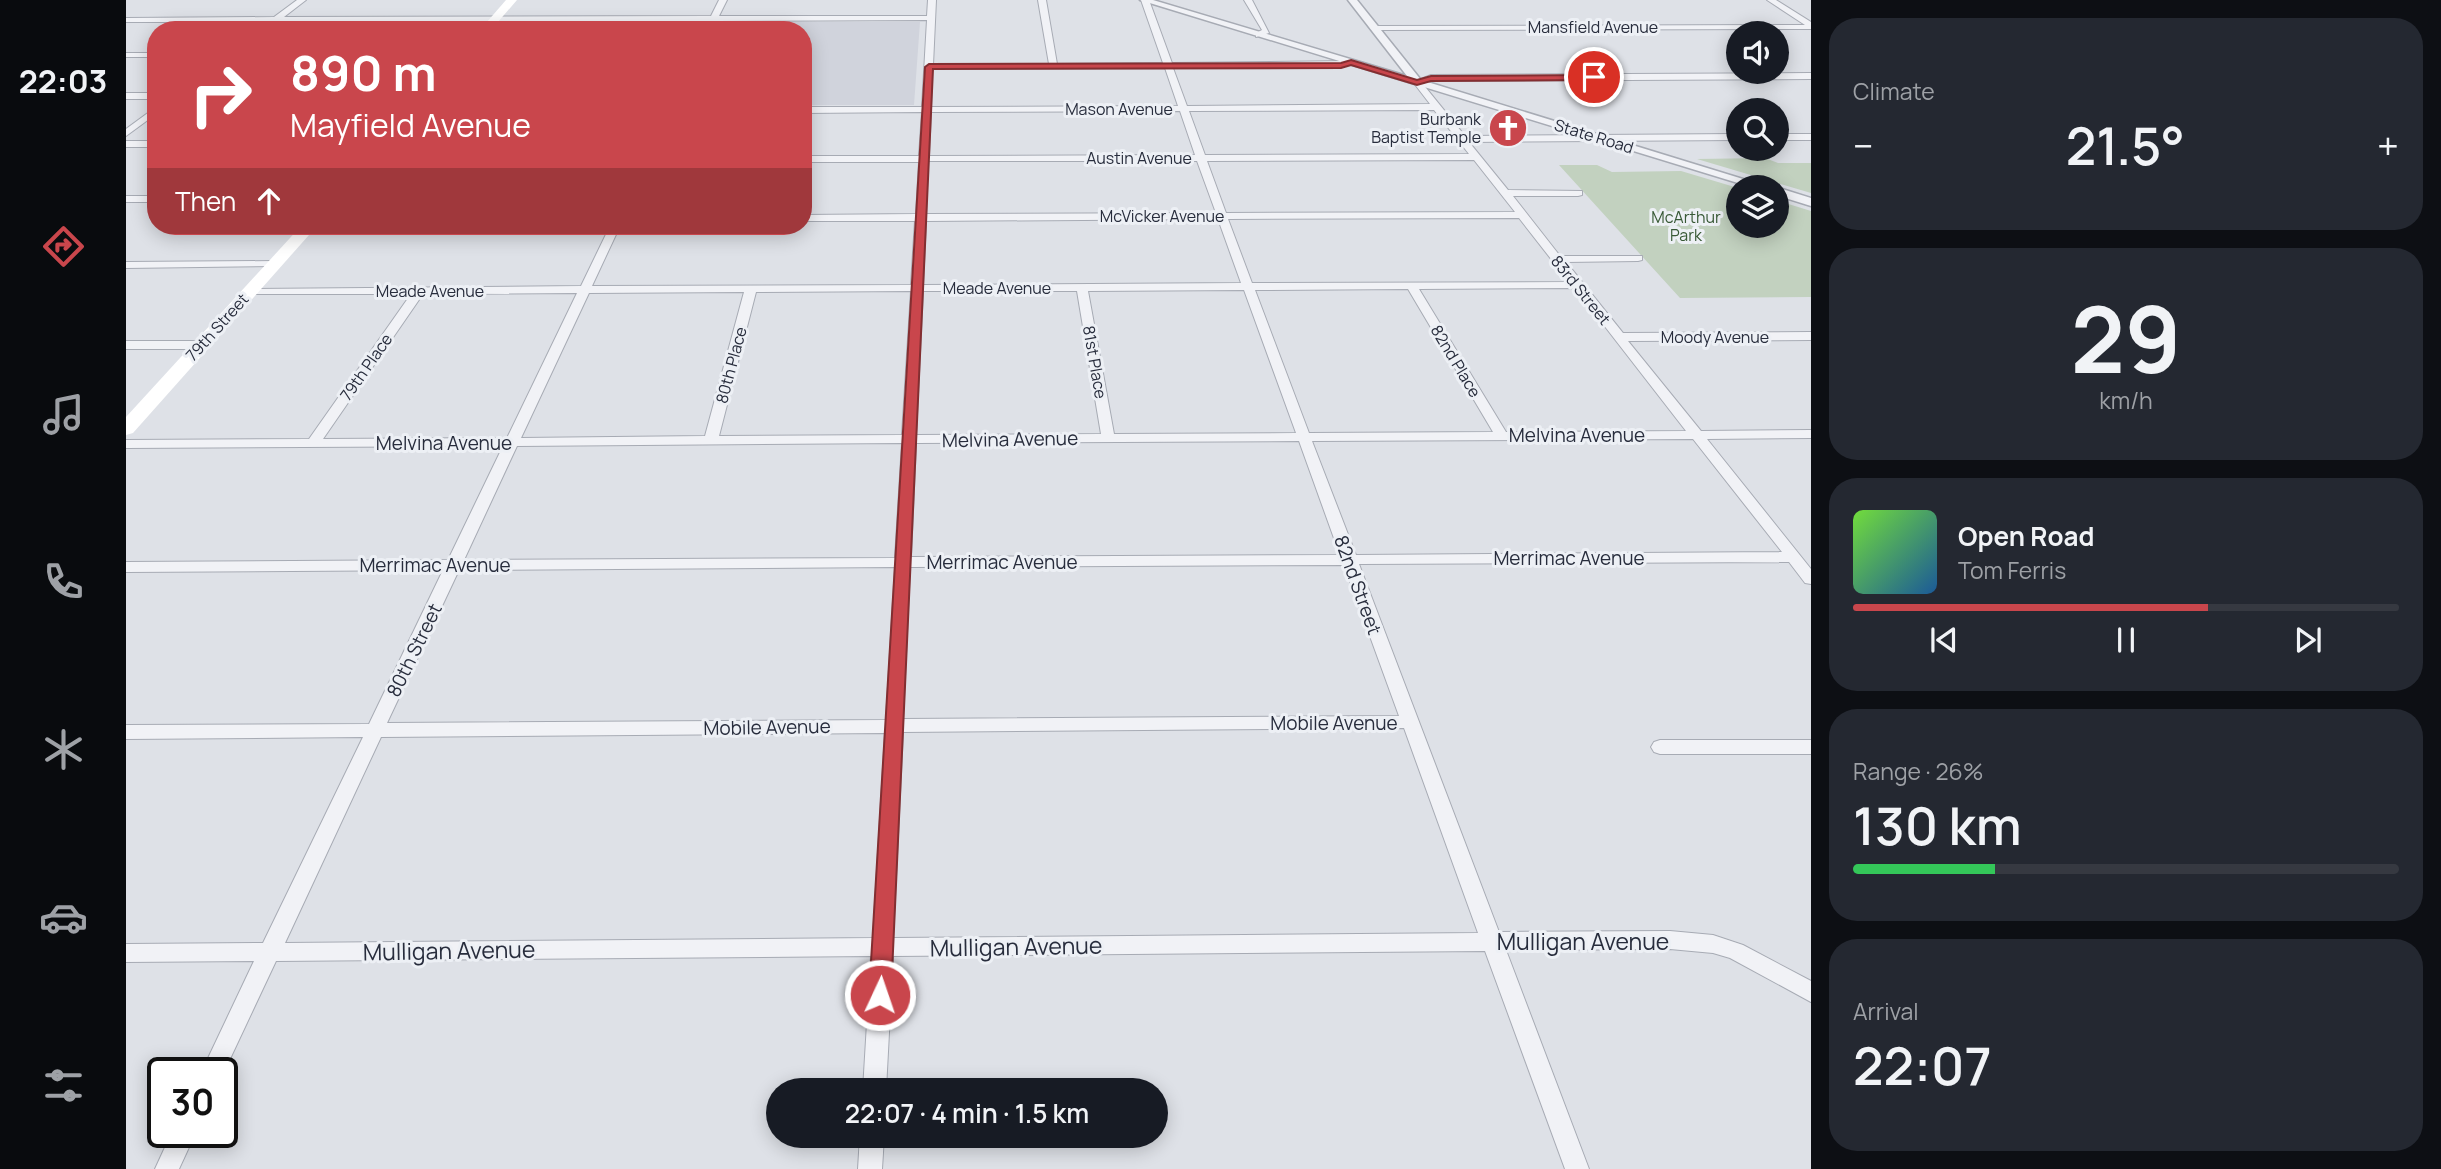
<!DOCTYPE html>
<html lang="en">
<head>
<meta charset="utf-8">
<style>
	:root { --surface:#171b24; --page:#242831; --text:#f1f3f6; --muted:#9ea1a6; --line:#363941; --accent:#c9464c }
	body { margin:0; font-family:Manrope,sans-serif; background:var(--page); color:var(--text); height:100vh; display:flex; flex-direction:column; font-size:26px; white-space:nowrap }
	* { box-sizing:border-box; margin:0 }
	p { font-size:23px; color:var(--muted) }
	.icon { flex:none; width:38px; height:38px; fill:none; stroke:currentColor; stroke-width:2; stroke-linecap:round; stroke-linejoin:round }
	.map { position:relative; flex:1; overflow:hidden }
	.drawer { display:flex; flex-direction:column; gap:18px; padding:18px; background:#0d0f14; width:630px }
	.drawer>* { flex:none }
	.guide { position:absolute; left:21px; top:21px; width:665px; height:214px; border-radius:28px; box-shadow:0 4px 18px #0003; background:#c9464c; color:#fff; overflow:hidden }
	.controls { position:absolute; left:1600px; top:21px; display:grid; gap:14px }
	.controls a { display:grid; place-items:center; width:63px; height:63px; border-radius:50%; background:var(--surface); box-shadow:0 4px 18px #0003; font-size:35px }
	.speed { position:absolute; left:21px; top:1057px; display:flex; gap:14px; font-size:35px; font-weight:700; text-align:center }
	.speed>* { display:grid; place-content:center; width:91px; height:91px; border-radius:50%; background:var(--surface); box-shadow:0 4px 18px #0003; line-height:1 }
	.speed .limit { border:4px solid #111; border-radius:10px; background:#fff; color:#111 }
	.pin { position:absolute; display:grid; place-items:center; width:60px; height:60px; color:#fff; margin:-30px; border:4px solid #fff; border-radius:50%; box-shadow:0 2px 7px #0007 }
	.me { position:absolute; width:77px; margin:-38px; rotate:3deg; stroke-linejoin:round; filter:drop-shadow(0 0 5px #0008) }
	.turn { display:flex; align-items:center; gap:24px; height:147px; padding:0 28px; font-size:32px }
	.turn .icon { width:91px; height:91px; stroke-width:2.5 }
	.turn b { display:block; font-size:49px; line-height:60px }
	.then { display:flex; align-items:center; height:66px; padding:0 28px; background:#0003; gap:14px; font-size:26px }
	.big { font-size:52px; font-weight:600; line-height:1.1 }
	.drawer .tile { flex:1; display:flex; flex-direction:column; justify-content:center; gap:10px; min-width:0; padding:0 24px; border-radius:28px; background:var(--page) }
	.drawer .dial { align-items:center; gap:0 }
	.dial b { font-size:91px; line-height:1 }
	.song { display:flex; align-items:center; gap:21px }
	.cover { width:84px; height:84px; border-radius:10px; background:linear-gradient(135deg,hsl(100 70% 55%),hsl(210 70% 35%)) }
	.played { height:7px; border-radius:4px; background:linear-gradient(90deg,var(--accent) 65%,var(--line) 65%) }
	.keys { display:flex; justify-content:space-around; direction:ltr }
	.heat { display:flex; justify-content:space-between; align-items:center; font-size:38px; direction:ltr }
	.charge { height:10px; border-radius:5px; background:linear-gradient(90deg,#34c759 26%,var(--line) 0) }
	.trip { position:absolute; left:640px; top:1078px; width:402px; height:70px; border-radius:35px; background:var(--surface); box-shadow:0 4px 18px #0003; font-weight:600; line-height:70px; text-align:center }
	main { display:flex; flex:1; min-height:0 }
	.tabs { display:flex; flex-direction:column; width:126px; justify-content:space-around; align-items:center; background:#090b0e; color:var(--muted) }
	.tabs .icon { width:49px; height:49px }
	.tabs .selected { color:var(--accent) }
	.tabs b { font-size:32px; color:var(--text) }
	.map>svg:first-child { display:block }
</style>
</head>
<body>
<main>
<nav class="tabs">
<b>22:03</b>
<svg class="icon selected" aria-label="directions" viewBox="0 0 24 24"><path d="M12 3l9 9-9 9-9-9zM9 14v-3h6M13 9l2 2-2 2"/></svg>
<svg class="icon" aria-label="music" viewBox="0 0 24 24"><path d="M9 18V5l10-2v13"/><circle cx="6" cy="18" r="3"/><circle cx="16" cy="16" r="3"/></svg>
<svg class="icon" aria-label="phone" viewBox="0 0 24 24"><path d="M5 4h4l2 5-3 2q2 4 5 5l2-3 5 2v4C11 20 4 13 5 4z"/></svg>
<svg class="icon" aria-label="climate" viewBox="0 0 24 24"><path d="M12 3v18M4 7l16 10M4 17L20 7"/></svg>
<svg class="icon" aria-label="car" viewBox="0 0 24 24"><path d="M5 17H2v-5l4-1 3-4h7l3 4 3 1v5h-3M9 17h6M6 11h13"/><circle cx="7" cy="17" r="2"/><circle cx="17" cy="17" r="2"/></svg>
<svg class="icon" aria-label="filters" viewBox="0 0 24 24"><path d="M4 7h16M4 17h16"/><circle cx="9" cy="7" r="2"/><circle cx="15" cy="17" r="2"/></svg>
</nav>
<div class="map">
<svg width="1685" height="1169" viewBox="0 0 1685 1169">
	<rect width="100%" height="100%" fill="#dee1e7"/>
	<!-- built -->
	<path fill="#d0d3dc" d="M 597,22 L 794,22 L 788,105 L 677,105 L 677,30 L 594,30 Z"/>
	<!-- green -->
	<g fill="#c2d1bf">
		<path d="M 1639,158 L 1652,163 L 1685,163 L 1685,193 L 1571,159 Z"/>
		<path d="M 1433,165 L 1471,165 L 1486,172 L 1555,171 L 1612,188 L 1612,226 L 1650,226 L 1650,200 L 1685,211 L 1685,297 L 1554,298 Z"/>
	</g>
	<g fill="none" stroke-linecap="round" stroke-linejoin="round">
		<!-- minor casing -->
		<g stroke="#a7abb4" stroke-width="2">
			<g id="minor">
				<path d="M 171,0 L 180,0 L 158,17 L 585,16 L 593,0 L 601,0 L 593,16 L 801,16 L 802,0 L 810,0 L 807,65 L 923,64 L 912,0 L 920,0 L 931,64 L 1037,63 L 1015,0 L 1023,0 L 1046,63 L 1225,61 L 1229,63 L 1215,67 L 1047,68 L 1061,106 L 1304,104 L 1287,82 L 1305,75 L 1685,73 L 1685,79 L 1305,81 L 1296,83 L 1339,136 L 1612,134 L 1612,140 L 1343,142 L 1382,190 L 1456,191 L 1456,195 L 1452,196 L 1387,196 L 1434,256 L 1516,256 L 1516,260 L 1512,261 L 1440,262 L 1497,333 L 1685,332 L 1685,340 L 1502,341 L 1575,431 L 1685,430 L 1685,438 L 1581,439 L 1685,569 L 1685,584 L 1679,583 L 1663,562 L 1233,564 L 1373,932 L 1544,931 L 1587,935 L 1617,945 L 1685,981 L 1685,1002 L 1604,958 L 1587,953 L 1544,949 L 1380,950 L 1463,1169 L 1439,1169 L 1359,951 L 767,956 L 760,1090 L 737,1090 L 745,956 L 150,961 L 96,1076 L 96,1073 L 75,1073 L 128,961 L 0,962 L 0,944 L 137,943 L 237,737 L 0,739 L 0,725 L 243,724 L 317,570 L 0,572 L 0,562 L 322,560 L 377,446 L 0,448 L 0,440 L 183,439 L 285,294 L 124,294 L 118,291 L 120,289 L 455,286 L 484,226 L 494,226 L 466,286 L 785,285 L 789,221 L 677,221 L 677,215 L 790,214 L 793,162 L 677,162 L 677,156 L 793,156 L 796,112 L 677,113 L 677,107 L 796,107 L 801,20 L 590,21 L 584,28 L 580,26 L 583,21 L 152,22 L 147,24 L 143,22 L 0,22 L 0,18 L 148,17 ZM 1039,68 L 1052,106 L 805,107 L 806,69 ZM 1308,110 L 1343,154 L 1079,155 L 1063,111 ZM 1054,111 L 1069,155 L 803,156 L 805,112 ZM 1348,160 L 1389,212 L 1100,213 L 1081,161 ZM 802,161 L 1071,161 L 1090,213 L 800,214 ZM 1393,218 L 1443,282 L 1126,283 L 1102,219 ZM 1092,219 L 1115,283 L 797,285 L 800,221 ZM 1449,288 L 1560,431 L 1380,432 L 1293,289 ZM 1282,289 L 1367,432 L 1183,433 L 1129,290 ZM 1118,290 L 1170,433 L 988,434 L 962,291 ZM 785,291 L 776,435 L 593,436 L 630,292 ZM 797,291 L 951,291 L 975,434 L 790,435 ZM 618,292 L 579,436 L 395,438 L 463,293 ZM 451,293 L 381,438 L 197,439 L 297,294 ZM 1567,439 L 1656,552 L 1230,555 L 1186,441 ZM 1173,441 L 1214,555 L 785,557 L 790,443 ZM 776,443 L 769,558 L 338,560 L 391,446 ZM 1218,565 L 1273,716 L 777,719 L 784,567 ZM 769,567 L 760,720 L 261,723 L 333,570 ZM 1278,728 L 1352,933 L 767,938 L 777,732 ZM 759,733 L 747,938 L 159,943 L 255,737 Z"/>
				<path d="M 1118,0 L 1126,0 L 1143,33 L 1130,37 L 1130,33 L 1136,30 Z"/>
				<path d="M 1641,0 L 1650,0 L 1685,22 L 1685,29 L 1248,30 L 1244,28 L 1248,26 L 1679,25 Z"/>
				<rect x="0" y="53" width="30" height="4"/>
				<rect x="0" y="93" width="30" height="6"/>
				<path d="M 30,107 L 30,114 L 0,136 L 0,129 Z"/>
				<rect x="1650" y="134" width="35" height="6"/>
				<rect x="0" y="141" width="30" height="6"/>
				<rect x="0" y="196" width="30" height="6"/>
				<path d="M 148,261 L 152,262 L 152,266 L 0,268 L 0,262 Z"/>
				<path d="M 0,341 L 76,341 L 82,345 L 76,349 L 0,349 Z"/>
				<path d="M 1534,740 L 1685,740 L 1685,754 L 1534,754 L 1528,752 L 1525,747 L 1528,742 Z"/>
				<path d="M 46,1132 L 70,1132 L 53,1169 L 29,1169 Z"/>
				<path d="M 734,1136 L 758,1136 L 756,1169 L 732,1169 Z"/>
			</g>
		</g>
		<!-- tertiary casing -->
		<g stroke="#a7abb4" stroke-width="3">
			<g id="tertiary">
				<path d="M 1014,0 L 1027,0 L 1281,76 L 1222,0 L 1231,0 L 1295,80 L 1643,187 L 1625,187 Z"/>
				<path d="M 1650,187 L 1685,198 L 1685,206 L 1650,195 Z"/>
			</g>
		</g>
		<!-- minor -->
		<use href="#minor" fill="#f1f2f6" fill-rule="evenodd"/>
		<!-- tertiary -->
		<use href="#tertiary" fill="#f1f2f6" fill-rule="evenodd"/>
		<!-- secondary -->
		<g fill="#fff" fill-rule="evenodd">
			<path d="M 380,0 L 391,0 L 365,30 L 354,30 Z"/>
			<path d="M 175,226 L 191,226 L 7,433 L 0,435 L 0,417 Z"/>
		</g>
	</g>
	<!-- route -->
	<path fill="#c9464c" stroke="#832e31" stroke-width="2" d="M 1225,60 L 1291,80 L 1305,76 L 1468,75 L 1472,77 L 1468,80 L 1305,81 L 1291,85 L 1225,65 L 1215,68 L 807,69 L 765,995 L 762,1001 L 754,1004 L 746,1001 L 743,995 L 799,67 L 803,64 L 1215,63 Z"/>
	<!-- icons -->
	<defs>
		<g id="church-disc" transform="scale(2.0125)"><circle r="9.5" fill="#c9464c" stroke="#edf0f5"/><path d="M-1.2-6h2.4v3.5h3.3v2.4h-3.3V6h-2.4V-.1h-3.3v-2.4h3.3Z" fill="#fff"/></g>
	</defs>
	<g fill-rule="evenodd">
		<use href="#church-disc" x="1382" y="128"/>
	</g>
	<g text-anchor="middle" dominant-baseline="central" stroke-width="6" stroke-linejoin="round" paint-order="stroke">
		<!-- far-street labels -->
		<g font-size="16" fill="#282d3d" stroke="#edf0f5">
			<text x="1467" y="27">Mansfield Avenue</text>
			<text x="993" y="109">Mason Avenue</text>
			<text transform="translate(1468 136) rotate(17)">State Road</text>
			<text x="1013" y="158">Austin Avenue</text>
			<text x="1036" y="216">McVicker Avenue</text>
			<text x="871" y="288">Meade Avenue</text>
			<text transform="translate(1455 290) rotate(51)">83rd Street</text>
			<text x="304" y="291">Meade Avenue</text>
			<text transform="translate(91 327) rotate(-48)">79th Street</text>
			<text x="1589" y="337">Moody Avenue</text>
			<text transform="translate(1330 361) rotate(59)">82nd Place</text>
			<text transform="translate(969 362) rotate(80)">81st Place</text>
			<text transform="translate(605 365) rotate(-75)">80th Place</text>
			<text transform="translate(240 367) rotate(-55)">79th Place</text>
		</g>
		<!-- far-poi labels -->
		<g font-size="16" fill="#282d3d" stroke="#edf0f5" text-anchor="end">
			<text x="1355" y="119">Burbank<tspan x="1355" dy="18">Baptist Temple</tspan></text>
		</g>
		<!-- far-park labels -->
		<g font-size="16" fill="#385936" stroke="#edf0f5">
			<text x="1560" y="217">McArthur<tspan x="1560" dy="18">Park</tspan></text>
		</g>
		<!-- street labels -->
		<g font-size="19" fill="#282d3d" stroke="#edf0f5">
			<text x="1451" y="435">Melvina Avenue</text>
			<text transform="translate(884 439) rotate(-1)">Melvina Avenue</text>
			<text x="318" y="443">Melvina Avenue</text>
			<text x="1443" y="558">Merrimac Avenue</text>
			<text x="876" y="562">Merrimac Avenue</text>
			<text x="309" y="565">Merrimac Avenue</text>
			<text transform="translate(1232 585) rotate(70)">82nd Street</text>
			<text transform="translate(288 650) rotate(-64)">80th Street</text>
			<text x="1208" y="723">Mobile Avenue</text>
			<text transform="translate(641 727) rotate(-1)">Mobile Avenue</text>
		</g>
		<!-- near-street labels -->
		<g font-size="23" fill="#282d3d" stroke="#edf0f5">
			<text x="1457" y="941">Mulligan Avenue</text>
			<text transform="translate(890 946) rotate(-1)">Mulligan Avenue</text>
			<text transform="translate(323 950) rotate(-1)">Mulligan Avenue</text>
		</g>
	</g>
</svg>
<div class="controls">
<a><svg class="icon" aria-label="sound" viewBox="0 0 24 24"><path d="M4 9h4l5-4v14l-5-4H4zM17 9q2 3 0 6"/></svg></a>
<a><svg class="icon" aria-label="search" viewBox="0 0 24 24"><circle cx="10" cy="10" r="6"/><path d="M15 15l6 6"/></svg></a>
<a><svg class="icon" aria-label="layers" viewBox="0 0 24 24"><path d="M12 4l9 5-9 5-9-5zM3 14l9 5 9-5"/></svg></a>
</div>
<div class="speed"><div class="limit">30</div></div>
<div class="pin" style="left:1468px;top:77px;background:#d93025"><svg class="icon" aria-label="arrive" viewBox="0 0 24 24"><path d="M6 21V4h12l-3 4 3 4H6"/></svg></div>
<svg class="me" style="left:754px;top:995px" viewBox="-20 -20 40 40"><circle r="17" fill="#c9464c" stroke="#fff" stroke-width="3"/><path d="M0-11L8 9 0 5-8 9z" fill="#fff"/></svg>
<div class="trip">22:07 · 4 min · 1.5 km</div>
<div class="guide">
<div class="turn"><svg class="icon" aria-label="right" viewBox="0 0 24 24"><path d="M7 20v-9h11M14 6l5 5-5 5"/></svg><div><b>890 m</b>Mayfield Avenue</div></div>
<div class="then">Then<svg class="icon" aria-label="ahead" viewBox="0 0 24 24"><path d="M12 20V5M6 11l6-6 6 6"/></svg></div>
</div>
</div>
<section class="drawer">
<div class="tile"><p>Climate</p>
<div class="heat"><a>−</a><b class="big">21.5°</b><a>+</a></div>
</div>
<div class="tile dial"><b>29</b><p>km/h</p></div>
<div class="tile">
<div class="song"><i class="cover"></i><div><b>Open Road</b><p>Tom Ferris</p></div></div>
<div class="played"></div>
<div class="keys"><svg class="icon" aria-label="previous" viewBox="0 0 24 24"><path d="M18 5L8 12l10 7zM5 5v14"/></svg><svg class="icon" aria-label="pause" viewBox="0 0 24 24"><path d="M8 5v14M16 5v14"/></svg><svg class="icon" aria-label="next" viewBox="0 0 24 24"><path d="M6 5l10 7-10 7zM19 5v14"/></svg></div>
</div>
<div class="tile"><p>Range · 26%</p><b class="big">130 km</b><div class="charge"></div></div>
<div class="tile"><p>Arrival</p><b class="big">22:07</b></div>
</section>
</main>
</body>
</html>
